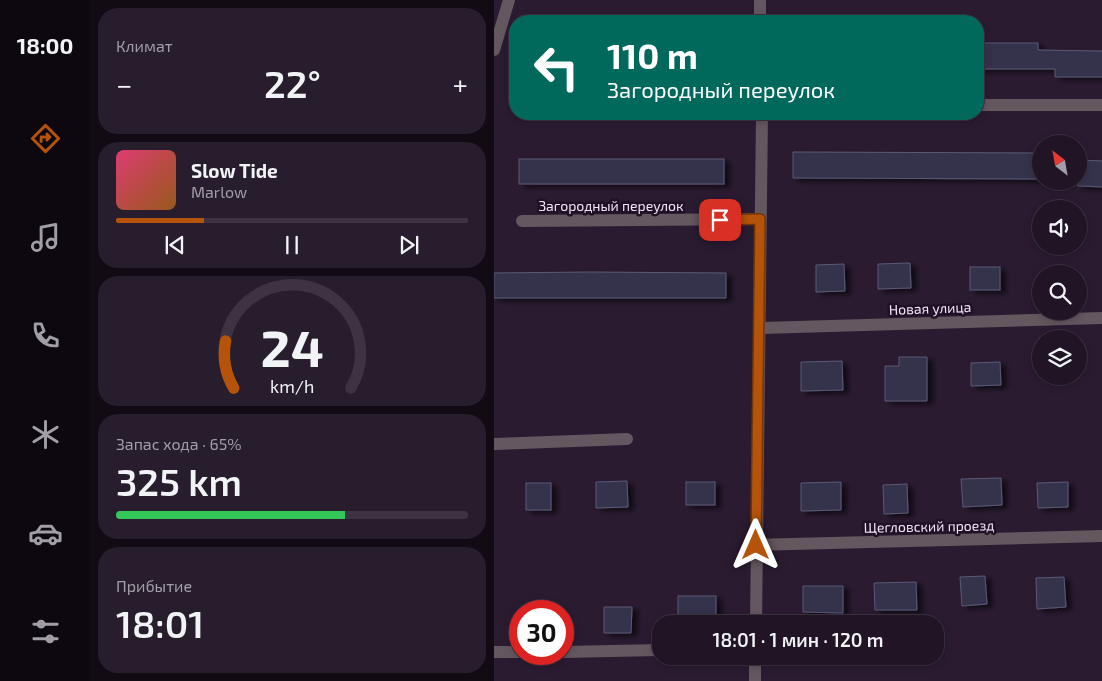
<!DOCTYPE html>
<html lang="ru">
<head>
<meta charset="utf-8">
<style>
	:root { --surface:#201425; --page:#281d2d; --text:#f1f3f6; --muted:#a29ea7; --line:#3d3342; --accent:#b45309 }
	body { margin:0; font-family:"Exo 2",sans-serif; background:var(--page); color:var(--text); height:100vh; display:flex; flex-direction:column; font-size:19px; white-space:nowrap }
	* { box-sizing:border-box; margin:0 }
	p { font-size:16px; color:var(--muted) }
	.icon { flex:none; width:28px; height:28px; fill:none; stroke:currentColor; stroke-width:2; stroke-linecap:round; stroke-linejoin:round }
	.map { position:relative; flex:1; overflow:hidden }
	.details { display:flex; flex-direction:column; gap:8px; padding:8px; background:#120b14; width:404px }
	.details>* { flex:none }
	.top-card { position:absolute; left:15px; top:15px; width:475px; height:105px; border-radius:20px; box-shadow:0 2px 8px #0003,0 0 0 1px var(--line); background:#00695c; color:#fff; overflow:hidden }
	.needle { width:32px; rotate:329deg }
	.buttons { position:absolute; left:538px; top:135px; display:grid; gap:10px }
	.buttons a { display:grid; place-items:center; width:55px; height:55px; border-radius:50%; background:var(--surface); box-shadow:0 2px 8px #0003,0 0 0 1px var(--line); font-size:25px }
	.speed { position:absolute; left:15px; top:600px; display:flex; gap:10px; font-size:25px; font-weight:700; text-align:center }
	.speed>* { display:grid; place-content:center; width:65px; height:65px; border-radius:50%; background:var(--surface); box-shadow:0 2px 8px #0003,0 0 0 1px var(--line); line-height:1 }
	.speed .limit { border:8px solid #d22; background:#fff; color:#111 }
	.pin { position:absolute; display:grid; place-items:center; width:42px; height:42px; color:#fff; margin:-21px; border-radius:10px; box-shadow:0 2px 8px #0006 }
	.me { position:absolute; width:55px; margin:-28px; rotate:0deg; stroke-linejoin:round; filter:drop-shadow(0 0 4px #0008) }
	.turn { display:flex; align-items:center; gap:18px; height:105px; padding:0 15px; font-size:22px }
	.turn .icon { width:65px; height:65px; stroke-width:2.5 }
	.turn b { display:block; font-size:35px; line-height:42px }
	.big { font-size:38px; font-weight:600; line-height:1.1 }
	.details .tile { flex:1; display:flex; flex-direction:column; justify-content:center; gap:8px; min-width:0; padding:0 18px; border-radius:20px; background:var(--page) }
	.details .dial { align-items:center; gap:0 }
	.dial svg { height:130px; overflow:visible; fill:none; stroke:var(--line); stroke-width:7; stroke-linecap:round; text-anchor:middle }
	.dial text { fill:var(--text); stroke:none }
	.song { display:flex; align-items:center; gap:15px }
	.cover { width:60px; height:60px; border-radius:8px; background:linear-gradient(135deg,hsl(340 70% 55%),hsl(30 70% 35%)) }
	.played { height:5px; border-radius:2px; background:linear-gradient(90deg,var(--accent) 25%,var(--line) 25%) }
	.keys { display:flex; justify-content:space-around; direction:ltr }
	.heat { display:flex; justify-content:space-between; align-items:center; font-size:28px; direction:ltr }
	.charge { height:8px; border-radius:4px; background:linear-gradient(90deg,#34c759 65%,var(--line) 0) }
	.trip { position:absolute; left:158px; top:615px; width:292px; height:50px; border-radius:20px; background:var(--surface); box-shadow:0 2px 8px #0003,0 0 0 1px var(--line); font-weight:600; line-height:50px; text-align:center }
	main { display:flex; flex:1; min-height:0 }
	.tab-bar { display:flex; flex-direction:column; width:90px; justify-content:space-around; align-items:center; background:#0d080f; color:var(--muted) }
	.tab-bar .icon { width:35px; height:35px }
	.tab-bar .on { color:var(--accent) }
	.tab-bar b { font-size:22px; color:var(--text) }
	.map>svg:first-child { display:block }
</style>
</head>
<body>
<main>
<nav class="tab-bar">
<b>18:00</b>
<svg class="icon on" aria-label="directions" viewBox="0 0 24 24"><path d="M12 3l9 9-9 9-9-9zM9 14v-3h6M13 9l2 2-2 2"/></svg>
<svg class="icon" aria-label="music" viewBox="0 0 24 24"><path d="M9 18V5l10-2v13"/><circle cx="6" cy="18" r="3"/><circle cx="16" cy="16" r="3"/></svg>
<svg class="icon" aria-label="phone" viewBox="0 0 24 24"><path d="M5 4h4l2 5-3 2q2 4 5 5l2-3 5 2v4C11 20 4 13 5 4z"/></svg>
<svg class="icon" aria-label="climate" viewBox="0 0 24 24"><path d="M12 3v18M4 7l16 10M4 17L20 7"/></svg>
<svg class="icon" aria-label="car" viewBox="0 0 24 24"><path d="M5 17H2v-5l4-1 3-4h7l3 4 3 1v5h-3M9 17h6M6 11h13"/><circle cx="7" cy="17" r="2"/><circle cx="17" cy="17" r="2"/></svg>
<svg class="icon" aria-label="filters" viewBox="0 0 24 24"><path d="M4 7h16M4 17h16"/><circle cx="9" cy="7" r="2"/><circle cx="15" cy="17" r="2"/></svg>
</nav>
<section class="details">
<div class="tile"><p>Климат</p>
<div class="heat"><a>−</a><b class="big">22°</b><a>+</a></div>
</div>
<div class="tile">
<div class="song"><i class="cover"></i><div><b>Slow Tide</b><p>Marlow</p></div></div>
<div class="played"></div>
<div class="keys"><svg class="icon" aria-label="previous" viewBox="0 0 24 24"><path d="M18 5L8 12l10 7zM5 5v14"/></svg><svg class="icon" aria-label="pause" viewBox="0 0 24 24"><path d="M8 5v14M16 5v14"/></svg><svg class="icon" aria-label="next" viewBox="0 0 24 24"><path d="M6 5l10 7-10 7zM19 5v14"/></svg></div>
</div>
<div class="tile dial"><svg viewBox="0 0 100 80">
<path d="M14 69A42 42 0 1 1 86 69"/>
<path d="M14 69A42 42 0 0 1 9 40" stroke="#b45309"/>
<text x="50" y="56" font-size="32" font-weight="700">24</text>
<text x="50" y="72" font-size="11">km/h</text>
</svg></div>
<div class="tile"><p>Запас хода · 65%</p><b class="big">325 km</b><div class="charge"></div></div>
<div class="tile"><p>Прибытие</p><b class="big">18:01</b></div>
</section>
<div class="map">
<svg width="609" height="681" viewBox="0 0 609 681">
	<defs>
		<filter id="shadow"><feDropShadow dx="5.5" dy="3" stdDeviation="2.5" flood-color="#0009"/></filter>
	</defs>
	<rect width="100%" height="100%" fill="#2a1b31"/>
	<!-- building -->
	<g fill="#34324c" stroke="#5b5976" filter="url(#shadow)">
		<path d="M 484,43 L 544,43 L 544,50 L 609,51 L 609,77 L 561,77 L 561,69 L 484,69 Z"/>
		<path d="M 299,152 L 545,153 L 545,179 L 299,178 Z"/>
		<rect x="25" y="159" width="205" height="25"/>
		<path d="M 584,160 L 609,161 L 609,187 L 584,186 Z"/>
		<path d="M 416,263 L 417,288 L 384,289 L 384,264 Z"/>
		<path d="M 350,264 L 351,291 L 322,292 L 322,265 Z"/>
		<rect x="476" y="267" width="30" height="23"/>
		<path d="M 96,272 L 232,273 L 232,298 L 0,298 L 0,273 Z"/>
		<path d="M 405,357 L 433,357 L 433,401 L 391,401 L 391,366 L 405,366 Z"/>
		<path d="M 348,361 L 349,390 L 307,391 L 307,362 Z"/>
		<path d="M 506,362 L 507,385 L 477,386 L 477,363 Z"/>
		<path d="M 507,478 L 508,505 L 469,507 L 467,479 Z"/>
		<path d="M 133,481 L 134,507 L 102,508 L 102,482 Z"/>
		<rect x="192" y="482" width="29" height="23"/>
		<path d="M 347,482 L 347,510 L 307,511 L 307,483 Z"/>
		<path d="M 574,482 L 574,507 L 544,508 L 543,483 Z"/>
		<rect x="32" y="483" width="25" height="27"/>
		<path d="M 413,484 L 414,513 L 390,514 L 389,485 Z"/>
		<path d="M 491,576 L 493,604 L 468,606 L 466,577 Z"/>
		<path d="M 570,577 L 572,607 L 543,609 L 542,578 Z"/>
		<path d="M 422,582 L 423,610 L 381,610 L 380,583 Z"/>
		<path d="M 309,586 L 349,586 L 349,613 L 309,612 Z"/>
		<rect x="184" y="596" width="38" height="28"/>
		<path d="M 110,607 L 138,607 L 137,633 L 110,633 Z"/>
	</g>
	<g fill="none" stroke-linecap="round" stroke-linejoin="round">
		<!-- service -->
		<g stroke="#64575f" stroke-width="12">
			<path d="M 484,105 L 609,105"/>
			<path d="M 28,221 L 266,219"/>
			<path d="M 265,328 L 609,318"/>
			<path d="M 0,444 L 133,439"/>
			<path d="M 262,545 L 609,536"/>
			<path d="M 0,652 L 26,652"/>
			<path d="M 69,652 L 166,650"/>
		</g>
		<!-- minor -->
		<g stroke="#64575f" stroke-width="12">
			<path d="M 266,0 L 266,21"/>
			<path d="M 0,50 L 15,0"/>
			<path d="M 262,624 L 268,114"/>
			<path d="M 261,681 L 261,656"/>
		</g>
	</g>
	<g fill="none" stroke-linecap="round" stroke-linejoin="round">
		<!-- route casing -->
		<g stroke="#753606" stroke-width="12">
			<path id="route" d="M 226,220 L 266,219 L 262,545"/>
		</g>
		<!-- route -->
		<use href="#route" stroke="#b45309" stroke-width="9"/>
	</g>
	<g text-anchor="middle" dominant-baseline="central" stroke-width="5" stroke-linejoin="round" paint-order="stroke">
		<!-- street labels -->
		<g font-size="14" fill="#f0e6f5" stroke="#201127">
			<text x="117" y="205">Загородный переулок</text>
			<text transform="translate(436 308) rotate(-2)">Новая улица</text>
			<text transform="translate(435 526) rotate(-1)">Щегловский проезд</text>
		</g>
	</g>
</svg>
<div class="buttons">
<a><svg class="needle" viewBox="-14 -14 28 28"><path d="M0-13l5 13h-10z" fill="#e53935"/><path d="M0 13l5-13h-10z" fill="#a29ea7"/></svg></a>
<a><svg class="icon" aria-label="sound" viewBox="0 0 24 24"><path d="M4 9h4l5-4v14l-5-4H4zM17 9q2 3 0 6"/></svg></a>
<a><svg class="icon" aria-label="search" viewBox="0 0 24 24"><circle cx="10" cy="10" r="6"/><path d="M15 15l6 6"/></svg></a>
<a><svg class="icon" aria-label="layers" viewBox="0 0 24 24"><path d="M12 4l9 5-9 5-9-5zM3 14l9 5 9-5"/></svg></a>
</div>
<div class="speed"><div class="limit">30</div></div>
<div class="pin" style="left:226px;top:220px;background:#d93025"><svg class="icon" aria-label="arrive" viewBox="0 0 24 24"><path d="M6 21V4h12l-3 4 3 4H6"/></svg></div>
<svg class="me" style="left:262px;top:545px" viewBox="-20 -20 40 40"><path d="M0-17L14 15 0 8-14 15z" fill="#b45309" stroke="#fff" stroke-width="4"/></svg>
<div class="trip">18:01 · 1 мин · 120 m</div>
<div class="top-card">
<div class="turn"><svg class="icon" aria-label="left" viewBox="0 0 24 24"><path d="M17 20v-9H6M10 6l-5 5 5 5"/></svg><div><b>110 m</b>Загородный переулок</div></div>
</div>
</div>
</main>
</body>
</html>
